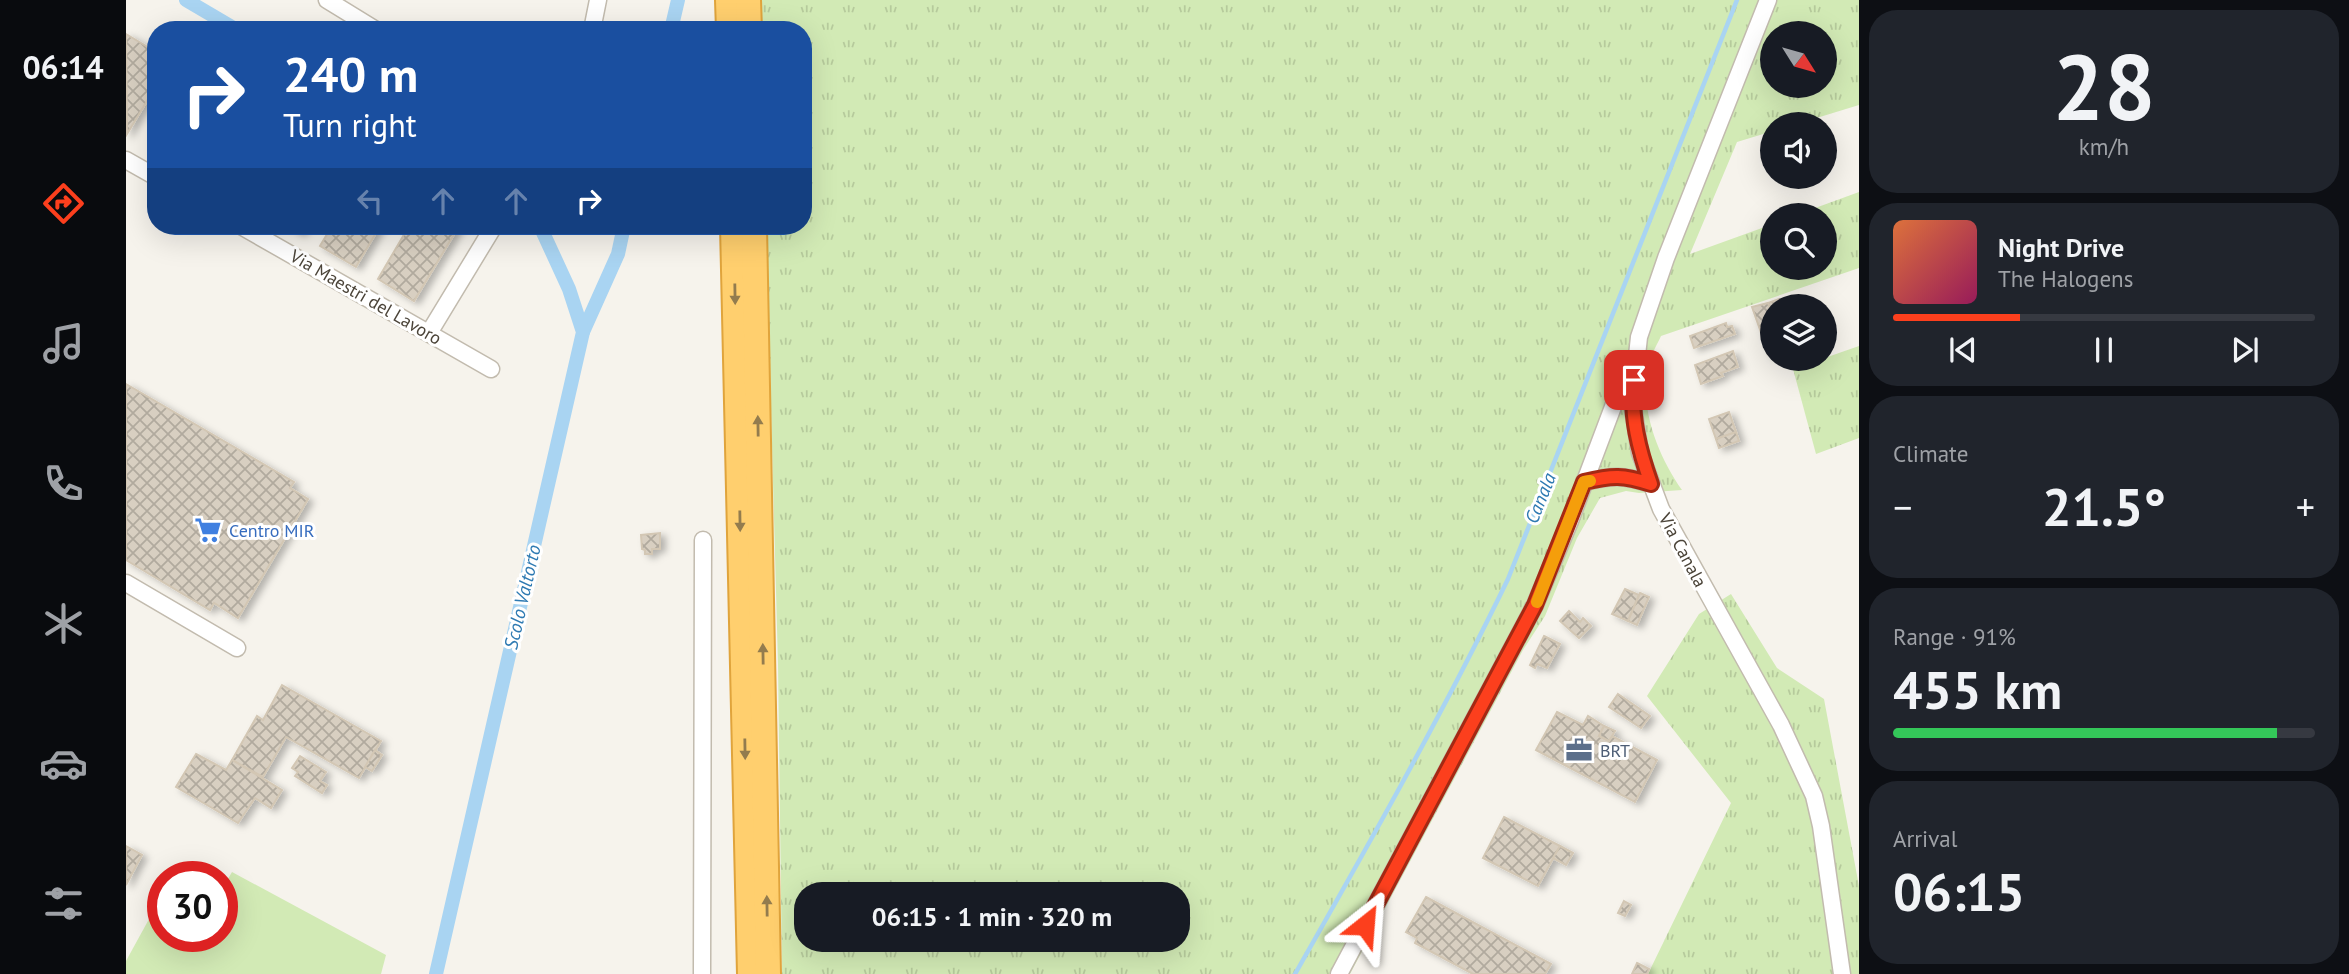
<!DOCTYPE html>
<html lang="en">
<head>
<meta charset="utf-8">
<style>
	:root { --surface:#171b24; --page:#20242c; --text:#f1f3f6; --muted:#9ea1a6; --line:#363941; --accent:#fc3f1d }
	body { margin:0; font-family:"PT Sans",sans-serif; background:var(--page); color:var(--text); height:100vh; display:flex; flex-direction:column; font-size:26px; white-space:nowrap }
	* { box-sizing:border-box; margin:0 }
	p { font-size:23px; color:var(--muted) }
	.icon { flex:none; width:38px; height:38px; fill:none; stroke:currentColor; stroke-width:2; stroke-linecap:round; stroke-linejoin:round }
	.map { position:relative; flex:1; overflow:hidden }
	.panel { display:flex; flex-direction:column; gap:10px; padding:10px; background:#0d0f14; width:490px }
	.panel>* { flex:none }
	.banner { position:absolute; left:21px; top:21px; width:665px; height:214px; border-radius:28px; box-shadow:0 7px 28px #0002; background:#1a4fa0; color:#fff; overflow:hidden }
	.needle { width:46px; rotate:127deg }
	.fabs { position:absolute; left:1634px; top:21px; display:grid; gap:14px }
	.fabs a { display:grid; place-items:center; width:77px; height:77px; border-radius:50%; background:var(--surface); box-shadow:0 7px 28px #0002; font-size:35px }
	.speed { position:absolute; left:21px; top:861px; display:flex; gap:14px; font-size:35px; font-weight:700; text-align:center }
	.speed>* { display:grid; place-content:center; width:91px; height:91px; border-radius:50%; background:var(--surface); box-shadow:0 7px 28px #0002; line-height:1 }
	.speed .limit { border:10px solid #d22; background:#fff; color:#111 }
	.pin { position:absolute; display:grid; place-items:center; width:60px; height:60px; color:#fff; margin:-30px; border-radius:14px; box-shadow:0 4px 10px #0006 }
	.me { position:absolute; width:77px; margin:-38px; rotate:28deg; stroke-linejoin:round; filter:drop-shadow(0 0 5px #0008) }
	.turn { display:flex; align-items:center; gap:24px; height:147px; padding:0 21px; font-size:32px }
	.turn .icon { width:91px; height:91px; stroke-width:2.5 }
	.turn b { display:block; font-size:49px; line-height:60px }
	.lanes { display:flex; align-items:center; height:66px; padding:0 21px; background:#0003; justify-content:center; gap:35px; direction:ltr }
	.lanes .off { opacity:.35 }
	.big { font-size:52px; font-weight:700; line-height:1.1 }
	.panel .tile { flex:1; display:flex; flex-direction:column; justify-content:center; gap:10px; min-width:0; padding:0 24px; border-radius:28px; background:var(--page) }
	.panel .dial { align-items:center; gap:0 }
	.dial b { font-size:91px; line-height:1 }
	.song { display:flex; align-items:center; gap:21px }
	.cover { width:84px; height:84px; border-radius:10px; background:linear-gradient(135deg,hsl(20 70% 55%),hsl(330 70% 35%)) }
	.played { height:7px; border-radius:4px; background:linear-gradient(90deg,var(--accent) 30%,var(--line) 30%) }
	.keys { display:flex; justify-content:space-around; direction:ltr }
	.heat { display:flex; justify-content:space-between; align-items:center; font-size:38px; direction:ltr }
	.charge { height:10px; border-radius:5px; background:linear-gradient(90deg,#34c759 91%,var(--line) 0) }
	.trip { position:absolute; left:668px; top:882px; width:396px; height:70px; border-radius:28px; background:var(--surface); box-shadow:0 7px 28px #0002; font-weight:700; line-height:70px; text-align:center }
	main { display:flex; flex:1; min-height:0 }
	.menu { display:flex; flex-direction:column; width:126px; justify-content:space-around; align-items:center; background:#090b0e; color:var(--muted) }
	.menu .icon { width:49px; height:49px }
	.menu .current { color:var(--accent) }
	.menu b { font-size:32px; color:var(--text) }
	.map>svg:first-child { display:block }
</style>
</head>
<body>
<main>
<nav class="menu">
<b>06:14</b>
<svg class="icon current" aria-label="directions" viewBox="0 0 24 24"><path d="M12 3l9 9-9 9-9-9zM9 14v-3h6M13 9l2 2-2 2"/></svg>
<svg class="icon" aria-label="music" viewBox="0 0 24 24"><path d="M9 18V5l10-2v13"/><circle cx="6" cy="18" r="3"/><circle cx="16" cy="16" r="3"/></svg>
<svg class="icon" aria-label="phone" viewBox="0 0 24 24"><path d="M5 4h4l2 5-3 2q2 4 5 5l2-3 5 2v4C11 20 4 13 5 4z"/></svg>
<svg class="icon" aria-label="climate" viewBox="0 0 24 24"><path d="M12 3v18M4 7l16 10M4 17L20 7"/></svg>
<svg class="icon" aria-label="car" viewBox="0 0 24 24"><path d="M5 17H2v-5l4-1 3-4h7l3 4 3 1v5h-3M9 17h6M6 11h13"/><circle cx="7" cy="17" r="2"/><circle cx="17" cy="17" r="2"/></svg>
<svg class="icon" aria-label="filters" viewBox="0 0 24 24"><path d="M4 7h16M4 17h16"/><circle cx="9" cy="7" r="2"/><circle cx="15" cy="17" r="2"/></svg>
</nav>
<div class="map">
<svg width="1733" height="974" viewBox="0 0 1733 974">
	<defs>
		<pattern id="grass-tufts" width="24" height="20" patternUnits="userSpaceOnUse" patternTransform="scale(1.75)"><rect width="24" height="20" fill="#d2eab5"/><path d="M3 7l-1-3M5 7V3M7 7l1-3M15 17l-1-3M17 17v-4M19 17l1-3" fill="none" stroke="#b6ca9c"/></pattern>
		<pattern id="building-cross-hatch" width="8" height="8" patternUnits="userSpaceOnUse" patternTransform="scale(1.75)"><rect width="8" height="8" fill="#d8cfc1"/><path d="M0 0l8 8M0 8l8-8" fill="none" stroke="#b1aa9e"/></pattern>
		<filter id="shadow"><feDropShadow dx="5" dy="3" stdDeviation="3.5" flood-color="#0004"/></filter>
	</defs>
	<rect width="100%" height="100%" fill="#f6f3ec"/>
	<!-- grass -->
	<g fill="url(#grass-tufts)" fill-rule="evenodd">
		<path d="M 634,0 L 1733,0 L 1733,105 L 1671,124 L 1647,124 L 1647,131 L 1611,142 L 1564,254 L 1647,224 L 1647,268 L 1699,268 L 1699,215 L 1670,215 L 1733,192 L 1733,268 L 1535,336 C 1531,345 1524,356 1522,366 C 1513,408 1532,456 1556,490 L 1513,493 L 1500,491 L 1474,498 L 1451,538 L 1419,616 L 1397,650 L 1224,974 L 656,974 L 652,664 L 640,226 L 677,226 L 677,30 L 635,30 ZM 1647,33 L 1699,33 L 1699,86 L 1647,86 ZM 681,894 L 1052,894 L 1052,940 L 681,940 Z"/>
		<path d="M 1733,346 L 1733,438 L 1690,454 L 1667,369 Z"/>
		<path d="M 1605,594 L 1651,668 L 1698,699 L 1733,886 L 1733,974 L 1522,974 L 1605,803 L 1521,696 L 1573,614 Z"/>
	</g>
	<!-- garden -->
	<path fill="#d2eab5" d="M 106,872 L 260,955 L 255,974 L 0,974 L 0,961 L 34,899 L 37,901 L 37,936 L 96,936 L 96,889 Z"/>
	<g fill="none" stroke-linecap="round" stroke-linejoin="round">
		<!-- stream -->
		<path stroke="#a9d4f2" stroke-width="4.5" d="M 1169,974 C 1243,844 1317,713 1382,579 L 1611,0"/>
		<!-- canal -->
		<g stroke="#a9d4f2" stroke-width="14">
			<path d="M 60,0 L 111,30"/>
			<path d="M 545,30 L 552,0"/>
			<path d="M 457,332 L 492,254 L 498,226"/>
			<path d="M 310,974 L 457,332 L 443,289 L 414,226"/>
		</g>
	</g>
	<!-- building -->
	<g fill="url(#building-cross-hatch)" stroke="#d3c7b4" stroke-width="2" filter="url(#shadow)">
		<path d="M 0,34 L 30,52 L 30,86 L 1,134 Z"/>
		<path d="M 163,226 L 179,226 L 174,233 Z"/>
		<path d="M 206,226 L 254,226 L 230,267 L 194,246 Z"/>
		<path d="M 283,226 L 333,226 L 288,301 L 252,279 Z"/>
		<path d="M 1653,299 L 1656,306 L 1647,306 L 1647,315 L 1642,303 Z"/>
		<path d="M 1642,303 L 1647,315 L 1647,341 L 1639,344 L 1626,307 Z"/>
		<path d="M 1600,323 L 1601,327 L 1606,326 L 1609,334 L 1568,348 L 1564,336 Z"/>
		<path d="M 1647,341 L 1647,353 L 1642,354 L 1639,344 Z"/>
		<path d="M 1607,351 L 1612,367 L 1595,373 L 1597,376 L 1575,384 L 1569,365 Z"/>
		<path d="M 0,384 L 168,482 L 164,488 L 182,499 L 112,618 L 88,603 L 84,610 L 0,560 Z"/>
		<path d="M 1603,412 L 1610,432 L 1590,439 L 1583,419 Z"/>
		<path d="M 1610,432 L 1613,441 L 1593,448 L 1590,439 Z"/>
		<path d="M 534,533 L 534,549 L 526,549 L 526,554 L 519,554 L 519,550 L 516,549 L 515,535 Z"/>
		<path d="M 1499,589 L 1513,595 L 1502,621 L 1486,614 Z"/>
		<path d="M 1514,593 L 1523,597 L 1511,625 L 1502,621 Z"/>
		<path d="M 1443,611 L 1454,622 L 1457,618 L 1465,626 L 1453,638 L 1434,621 Z"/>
		<path d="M 1418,636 L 1434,644 L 1421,668 L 1411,664 L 1409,668 L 1404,665 Z"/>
		<path d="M 156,685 L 255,741 L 233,778 L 160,737 L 137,777 L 106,760 L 131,716 L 137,720 Z"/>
		<path d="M 1492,694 L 1524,716 L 1515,728 L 1483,707 Z"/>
		<path d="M 1431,712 L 1457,725 L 1462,716 L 1478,726 L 1473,736 L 1483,741 L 1486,736 L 1531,760 L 1509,802 L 1410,750 Z"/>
		<path d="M 1478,726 L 1489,731 L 1483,741 L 1473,736 Z"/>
		<path d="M 249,750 L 256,755 L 246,771 L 239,767 Z"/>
		<path d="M 70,754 L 100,770 L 106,760 L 156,790 L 145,808 L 129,798 L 112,823 L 50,787 Z"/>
		<path d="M 174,756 L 200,772 L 194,781 L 201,785 L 196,793 L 169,776 L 172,772 L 166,768 Z"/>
		<path d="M 1378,817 L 1434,846 L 1412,886 L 1357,858 Z"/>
		<path d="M 0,846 L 16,855 L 0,885 Z"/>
		<path d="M 1434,846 L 1447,853 L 1440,865 L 1427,858 Z"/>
		<path d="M 1300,897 L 1425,964 L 1419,974 L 1347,974 L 1289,943 L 1291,938 L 1280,932 Z"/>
		<path d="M 1498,901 L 1505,905 L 1499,916 L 1492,913 Z"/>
		<path d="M 1511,963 L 1523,969 L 1521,974 L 1506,974 Z"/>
	</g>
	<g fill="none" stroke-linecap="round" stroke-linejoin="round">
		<!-- minor casing -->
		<g stroke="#c2bbae" stroke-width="19">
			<g id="minor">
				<path d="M 201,0 L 250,30"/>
				<path d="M 1642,0 L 1540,258 L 1513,337 L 1506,402 L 1514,453 L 1535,509 L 1655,725 L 1688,796 L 1695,826 L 1716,974"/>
				<path d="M 466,30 L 472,0"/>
				<path d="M 0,160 L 30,177"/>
				<path d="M 115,226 L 365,369"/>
				<path d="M 303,333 L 368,226"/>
				<path d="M 1458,482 C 1487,475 1497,475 1525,484"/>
				<path d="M 0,583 L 111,648"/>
				<path d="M 576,974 L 577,540"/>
				<path d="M 1213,974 L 1409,605 L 1444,521 L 1505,359"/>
			</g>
		</g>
		<!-- highway casing -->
		<g stroke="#e0a43c" stroke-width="28">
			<g id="highway">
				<path d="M 602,0 L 603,30"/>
				<path d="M 622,0 L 623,30"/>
				<path d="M 607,226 L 624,974"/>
				<path d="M 628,226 L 642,974"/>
			</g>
		</g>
		<!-- minor -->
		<use href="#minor" stroke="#fff" stroke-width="16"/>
		<!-- highway -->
		<use href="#highway" stroke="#ffcf6e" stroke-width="24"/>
	</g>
	<!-- one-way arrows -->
	<defs><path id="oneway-solid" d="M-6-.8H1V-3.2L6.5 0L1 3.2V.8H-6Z" transform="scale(1.75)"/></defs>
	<g fill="#937c4e">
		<use href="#oneway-solid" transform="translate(609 294) rotate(89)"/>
		<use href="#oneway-solid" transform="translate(632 426) rotate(-91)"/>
		<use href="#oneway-solid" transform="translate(614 521) rotate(89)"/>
		<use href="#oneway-solid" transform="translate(637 654) rotate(-91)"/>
		<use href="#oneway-solid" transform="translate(619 749) rotate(89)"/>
		<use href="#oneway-solid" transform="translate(641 906) rotate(-91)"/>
	</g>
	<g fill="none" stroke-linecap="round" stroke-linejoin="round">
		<!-- route casing -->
		<g stroke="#a42913" stroke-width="18">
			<path id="route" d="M 1239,925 L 1409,605 L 1458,482 C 1487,475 1497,475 1525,484 C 1513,450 1504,416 1508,380"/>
		</g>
		<!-- route -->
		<use href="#route" stroke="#fc3f1d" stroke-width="12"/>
		<!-- slow -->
		<path stroke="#f59e0b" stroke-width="12" d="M 1411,602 L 1458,482 L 1464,481"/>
	</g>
	<!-- icons -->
	<defs>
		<g id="supermarket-bare" transform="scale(2.1)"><path d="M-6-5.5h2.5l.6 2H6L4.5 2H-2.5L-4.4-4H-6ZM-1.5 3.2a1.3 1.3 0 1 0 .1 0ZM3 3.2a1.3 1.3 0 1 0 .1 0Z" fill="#3f7fe0" stroke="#fff" stroke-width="2.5" paint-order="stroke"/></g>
		<g id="office-bare" transform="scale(2.1)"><path d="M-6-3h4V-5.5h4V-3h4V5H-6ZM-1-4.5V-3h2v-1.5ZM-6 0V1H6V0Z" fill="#5c6f8a" stroke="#fff" stroke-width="2.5" paint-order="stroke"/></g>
	</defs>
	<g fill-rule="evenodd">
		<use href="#supermarket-bare" x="82" y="530"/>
		<use href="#office-bare" x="1453" y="750"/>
	</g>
	<g text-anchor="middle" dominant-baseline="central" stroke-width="6" stroke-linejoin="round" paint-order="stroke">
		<!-- street labels -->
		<g font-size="18" fill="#4b4439" stroke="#fff">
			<text transform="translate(240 297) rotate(30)">Via Maestri del Lavoro</text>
			<text transform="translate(1557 550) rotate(62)">Via Canala</text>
		</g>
		<!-- shop labels -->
		<g font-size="18" fill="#366cbe" stroke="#fff" text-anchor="start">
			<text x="103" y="530">Centro MIR</text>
		</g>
		<!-- service labels -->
		<g font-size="18" fill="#4e5e75" stroke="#fff" text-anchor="start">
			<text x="1474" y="750">BRT</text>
		</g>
		<!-- water labels -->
		<g font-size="19" font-style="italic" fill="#2e7ab2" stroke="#fff">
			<text transform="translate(1414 498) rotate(-68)">Canala</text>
			<text transform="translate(396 597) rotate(-77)">Scolo Valtorto</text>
		</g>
	</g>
</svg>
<div class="fabs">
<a><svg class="needle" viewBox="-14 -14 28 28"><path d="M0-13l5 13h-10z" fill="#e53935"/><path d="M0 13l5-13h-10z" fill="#9ea1a6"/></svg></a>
<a><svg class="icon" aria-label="sound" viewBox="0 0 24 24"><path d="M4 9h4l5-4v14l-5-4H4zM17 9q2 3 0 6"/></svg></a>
<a><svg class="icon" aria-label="search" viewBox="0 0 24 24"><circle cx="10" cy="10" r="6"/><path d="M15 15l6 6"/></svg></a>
<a><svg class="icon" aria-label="layers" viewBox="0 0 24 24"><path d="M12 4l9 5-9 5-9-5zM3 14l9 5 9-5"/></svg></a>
</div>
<div class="speed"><div class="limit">30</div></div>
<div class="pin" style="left:1508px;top:380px;background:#d93025"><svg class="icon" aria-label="arrive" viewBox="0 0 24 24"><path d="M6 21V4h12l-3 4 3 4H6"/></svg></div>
<svg class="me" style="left:1239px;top:925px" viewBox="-20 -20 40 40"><path d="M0-17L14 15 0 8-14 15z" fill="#fc3f1d" stroke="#fff" stroke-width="4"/></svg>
<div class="trip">06:15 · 1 min · 320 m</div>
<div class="banner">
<div class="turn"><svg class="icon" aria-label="right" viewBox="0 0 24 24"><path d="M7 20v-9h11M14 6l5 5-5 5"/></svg><div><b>240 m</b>Turn right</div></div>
<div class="lanes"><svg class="icon off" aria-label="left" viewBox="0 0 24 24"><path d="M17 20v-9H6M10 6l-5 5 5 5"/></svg><svg class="icon off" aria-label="ahead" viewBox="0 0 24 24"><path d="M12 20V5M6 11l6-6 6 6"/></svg><svg class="icon off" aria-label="ahead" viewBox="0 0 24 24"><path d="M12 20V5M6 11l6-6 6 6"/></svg><svg class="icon" aria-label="right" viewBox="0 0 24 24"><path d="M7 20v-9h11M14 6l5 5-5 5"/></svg></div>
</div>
</div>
<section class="panel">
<div class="tile dial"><b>28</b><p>km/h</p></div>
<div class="tile">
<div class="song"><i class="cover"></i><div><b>Night Drive</b><p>The Halogens</p></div></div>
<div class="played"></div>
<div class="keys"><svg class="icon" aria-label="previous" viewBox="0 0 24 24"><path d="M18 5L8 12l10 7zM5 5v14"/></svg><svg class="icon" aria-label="pause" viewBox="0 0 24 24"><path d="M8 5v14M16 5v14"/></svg><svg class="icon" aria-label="next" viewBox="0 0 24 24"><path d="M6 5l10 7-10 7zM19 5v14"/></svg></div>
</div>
<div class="tile"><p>Climate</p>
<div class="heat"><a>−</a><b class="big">21.5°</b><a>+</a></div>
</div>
<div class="tile"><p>Range · 91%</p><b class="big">455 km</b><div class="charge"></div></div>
<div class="tile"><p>Arrival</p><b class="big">06:15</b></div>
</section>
</main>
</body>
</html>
